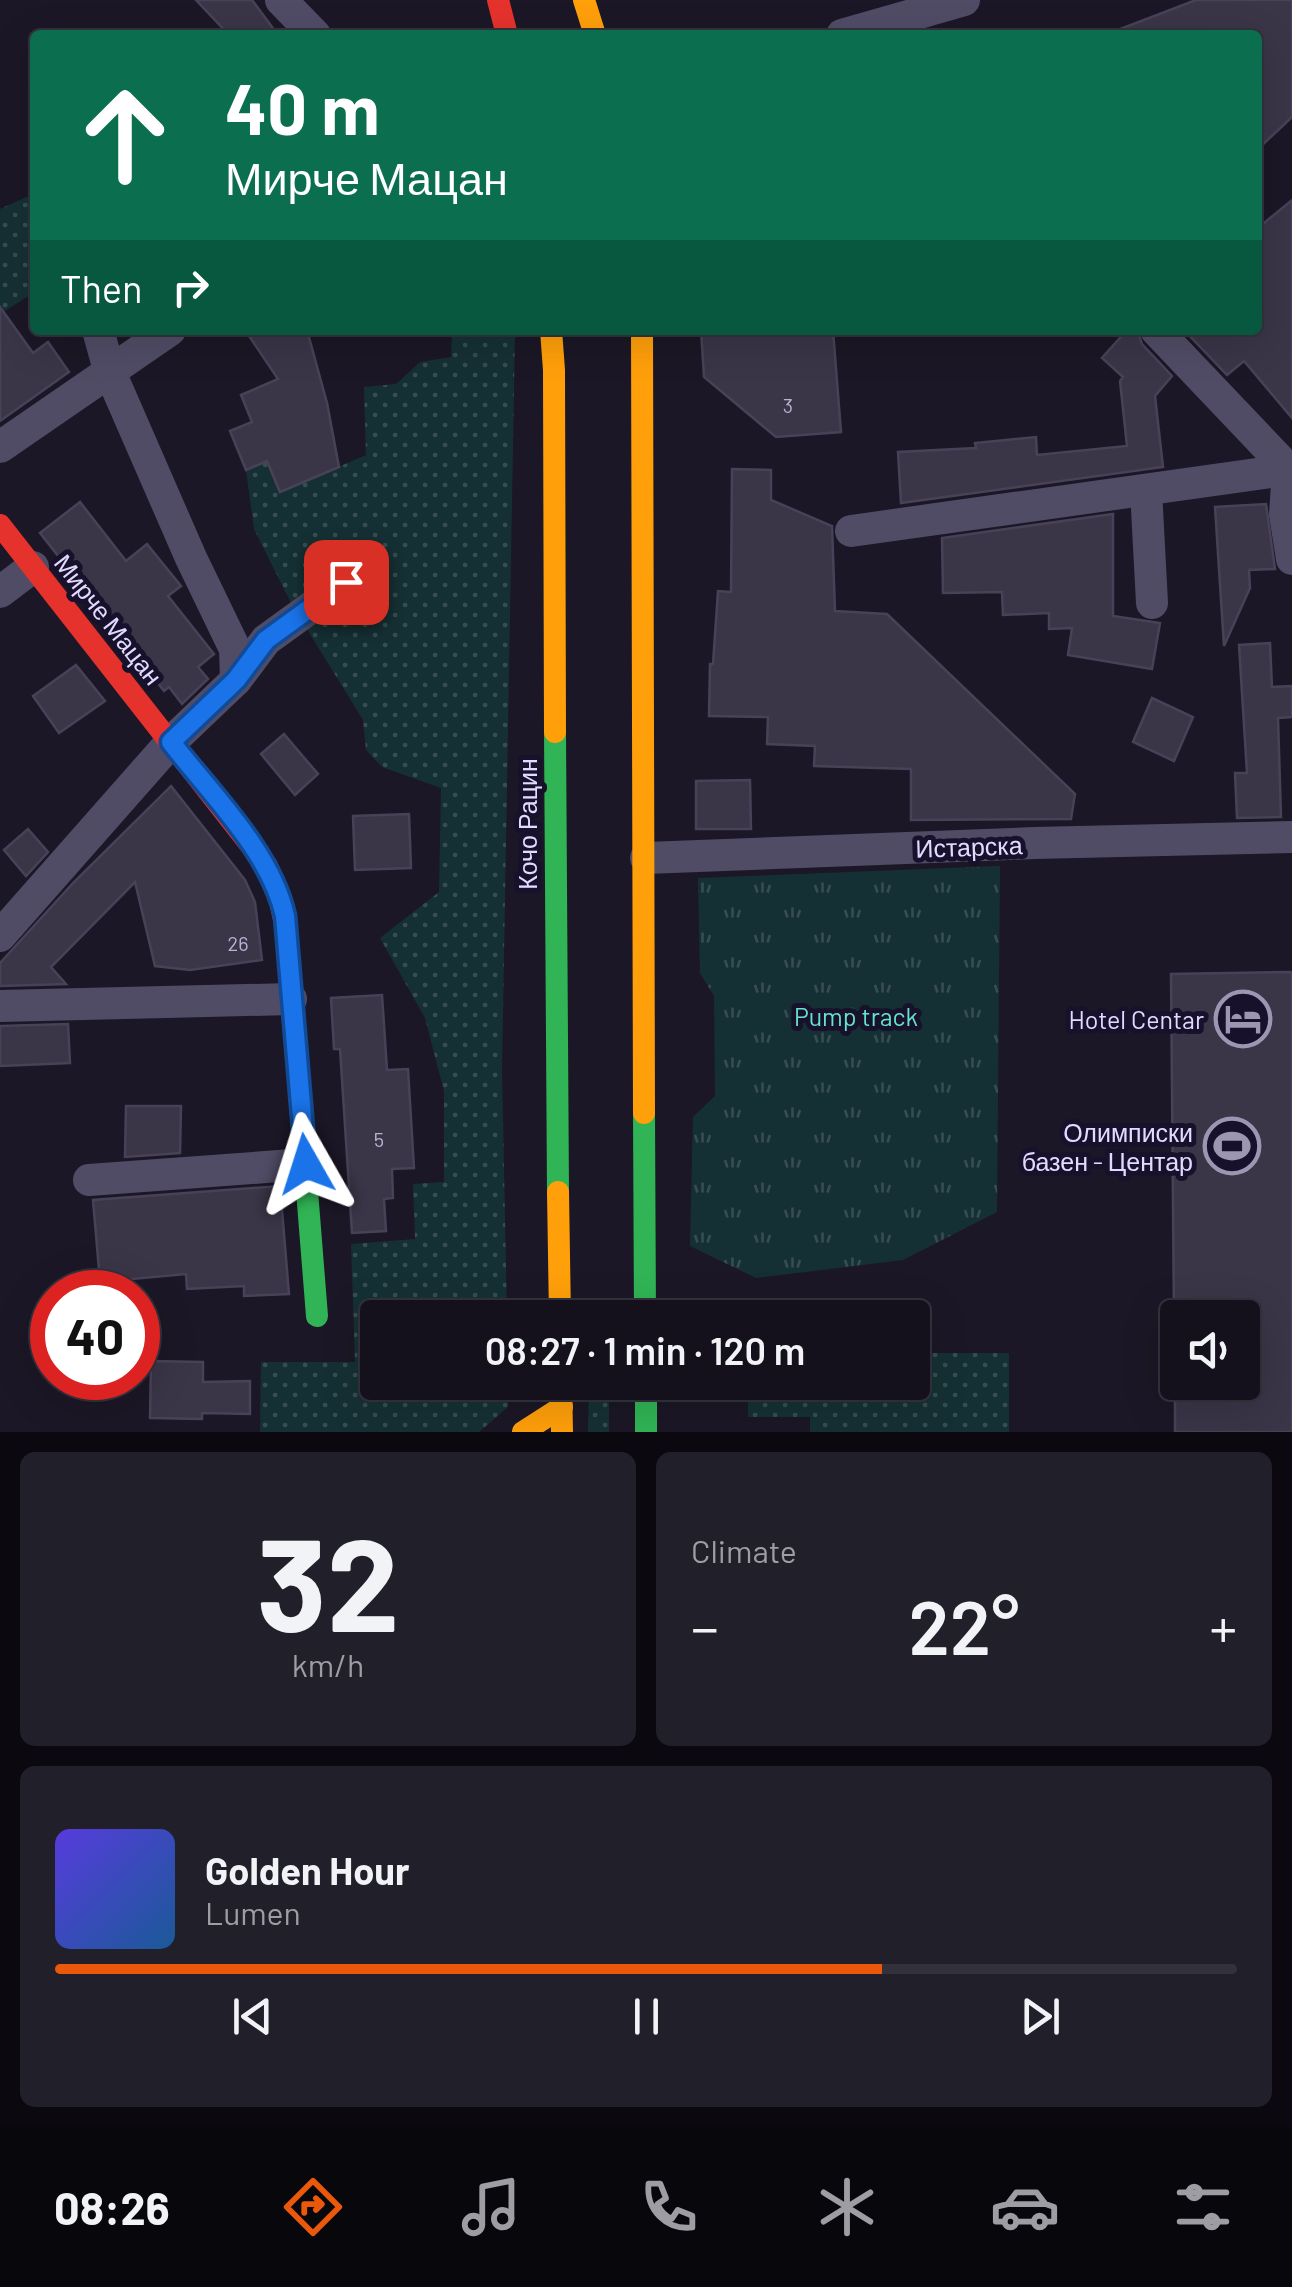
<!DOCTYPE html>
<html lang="en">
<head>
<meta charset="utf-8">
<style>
	:root { --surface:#14111c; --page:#211f29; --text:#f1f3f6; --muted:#9d9da3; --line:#33313b; --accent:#ea580c }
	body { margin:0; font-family:Barlow,sans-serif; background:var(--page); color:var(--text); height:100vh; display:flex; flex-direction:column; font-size:38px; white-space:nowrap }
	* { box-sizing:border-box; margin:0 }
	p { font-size:32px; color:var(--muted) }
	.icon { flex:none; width:55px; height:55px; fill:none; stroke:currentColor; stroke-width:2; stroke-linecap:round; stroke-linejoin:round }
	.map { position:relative; height:1432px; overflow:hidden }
	.drawer { display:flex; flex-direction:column; gap:20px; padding:20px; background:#0b090f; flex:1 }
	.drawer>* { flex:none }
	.top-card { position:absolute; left:30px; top:30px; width:1232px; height:305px; border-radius:10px; box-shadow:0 10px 40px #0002,0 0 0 2px var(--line); background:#0b6e4f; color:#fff; overflow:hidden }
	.fabs { position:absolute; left:1160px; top:1300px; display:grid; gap:20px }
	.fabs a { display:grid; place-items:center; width:100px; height:100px; border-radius:10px; background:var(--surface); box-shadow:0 10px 40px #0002,0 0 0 2px var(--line); font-size:50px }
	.speed { position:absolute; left:30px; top:1270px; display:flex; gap:20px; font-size:50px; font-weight:700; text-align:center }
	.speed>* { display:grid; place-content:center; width:130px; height:130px; border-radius:50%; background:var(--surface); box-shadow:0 10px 40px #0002,0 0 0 2px var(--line); line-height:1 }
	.speed .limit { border:15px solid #d22; background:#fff; color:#111 }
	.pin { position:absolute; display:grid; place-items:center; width:85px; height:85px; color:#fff; margin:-42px; border-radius:20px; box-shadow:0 5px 15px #0006 }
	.me { position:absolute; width:110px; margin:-55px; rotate:354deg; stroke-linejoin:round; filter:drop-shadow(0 0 8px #0008) }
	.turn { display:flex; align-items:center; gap:35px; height:210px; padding:0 30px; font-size:45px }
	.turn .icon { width:130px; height:130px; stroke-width:2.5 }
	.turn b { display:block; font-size:70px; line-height:85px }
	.then { display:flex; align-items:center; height:95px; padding:0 30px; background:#0003; gap:20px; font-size:38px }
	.big { font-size:75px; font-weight:600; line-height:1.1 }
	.drawer .card { flex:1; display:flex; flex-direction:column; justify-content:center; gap:15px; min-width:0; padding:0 35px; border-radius:15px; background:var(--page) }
	.drawer .dial { align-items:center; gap:0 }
	.dial b { font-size:130px; line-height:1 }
	.song { display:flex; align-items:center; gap:30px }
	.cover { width:120px; height:120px; border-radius:15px; background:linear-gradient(135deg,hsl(250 70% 55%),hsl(210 70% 35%)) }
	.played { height:10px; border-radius:5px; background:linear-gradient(90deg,var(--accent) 70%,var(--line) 70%) }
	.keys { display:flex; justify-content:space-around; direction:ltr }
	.heat { display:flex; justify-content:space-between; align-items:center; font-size:55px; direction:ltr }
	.drawer .tiles { flex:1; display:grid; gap:20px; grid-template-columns:1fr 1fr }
	.card:last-child { grid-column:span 2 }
	.trip { position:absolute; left:360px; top:1300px; width:570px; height:100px; border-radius:10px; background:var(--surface); box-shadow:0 10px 40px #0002,0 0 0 2px var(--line); font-weight:600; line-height:100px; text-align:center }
	.dock { display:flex; height:160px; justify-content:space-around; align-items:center; background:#08070b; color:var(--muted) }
	.dock .icon { width:70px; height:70px }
	.dock .current { color:var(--accent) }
	.dock b { font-size:45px; color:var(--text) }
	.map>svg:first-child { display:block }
</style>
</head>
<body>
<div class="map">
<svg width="1292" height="1432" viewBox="0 0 1292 1432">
	<defs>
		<pattern id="grass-dots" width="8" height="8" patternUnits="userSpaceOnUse" patternTransform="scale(2.5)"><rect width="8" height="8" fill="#153034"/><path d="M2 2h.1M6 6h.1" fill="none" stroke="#374d52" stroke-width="1.8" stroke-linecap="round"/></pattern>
		<pattern id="park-tufts" width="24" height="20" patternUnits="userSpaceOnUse" patternTransform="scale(2.5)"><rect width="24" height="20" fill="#153034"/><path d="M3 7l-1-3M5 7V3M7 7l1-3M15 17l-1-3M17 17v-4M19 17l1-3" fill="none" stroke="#374d52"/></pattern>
	</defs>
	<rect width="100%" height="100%" fill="#1b1726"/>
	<!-- grass -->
	<g fill="url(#grass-dots)">
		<path d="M 35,193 L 35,292 L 0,314 L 0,209 Z"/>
		<path d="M 452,330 L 515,330 L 502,1069 L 507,1317 L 378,1318 L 378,1382 L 508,1383 L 508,1407 L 479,1432 L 260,1432 L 261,1362 L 355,1362 L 351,1244 L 415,1239 L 413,1184 L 444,1182 L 444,1091 L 425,1018 L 380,938 L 439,892 L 441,788 L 382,767 L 366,750 L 363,720 L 292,605 L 254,529 L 246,470 L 267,461 L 280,492 L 366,455 L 364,387 L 396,384 L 420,362 L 451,357 Z"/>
		<path d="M 913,1353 L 1009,1353 L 1009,1432 L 810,1432 L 810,1417 L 748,1417 L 748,1383 L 912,1382 Z"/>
		<path d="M 589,1383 L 609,1383 L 609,1432 L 588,1432 Z"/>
	</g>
	<!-- park -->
	<path fill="url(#park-tufts)" d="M 1000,866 L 997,1212 L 903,1260 L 756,1278 L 690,1246 L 693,1117 L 715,1096 L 714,996 L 700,973 L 698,878 Z"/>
	<!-- building -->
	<g fill="#3a3547" stroke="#484258" stroke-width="2.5">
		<path d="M 196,0 L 252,0 L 278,35 L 229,35 Z"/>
		<path d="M 1196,0 L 1292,0 L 1292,117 L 1258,149 L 1258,35 L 1112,35 L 1112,32 Z"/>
		<path d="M 1292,200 L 1292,418 L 1244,361 L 1227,375 L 1184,330 L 1258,330 L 1258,228 Z"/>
		<path d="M 0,307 L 33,353 L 48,342 L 69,372 L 0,421 Z"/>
		<path d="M 245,330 L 307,330 L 327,403 L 339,467 L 280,492 L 267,461 L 246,470 L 230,431 L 252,422 L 241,395 L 278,379 Z"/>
		<path d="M 701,330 L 833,330 L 841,432 L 776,437 L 704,377 Z"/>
		<path d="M 1127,330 L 1137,330 L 1142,344 L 1172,376 L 1155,396 L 1163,467 L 901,503 L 898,452 L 976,448 L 975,443 L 1036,437 L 1037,455 L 1127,446 L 1120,381 L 1123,377 L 1102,358 Z"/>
		<path d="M 732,469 L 771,470 L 771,500 L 832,526 L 835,611 L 887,614 L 1075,794 L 1071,819 L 911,820 L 911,769 L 814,766 L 815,746 L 767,744 L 768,717 L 709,716 L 710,664 L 713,664 L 718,591 L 731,592 Z"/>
		<path d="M 80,502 L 126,561 L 147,544 L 181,586 L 168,596 L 214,654 L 198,667 L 208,679 L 182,704 L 169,687 L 164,691 L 40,533 Z"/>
		<path d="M 1266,504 L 1275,569 L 1249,570 L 1250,588 L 1224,646 L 1215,507 Z"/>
		<path d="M 1113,514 L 1113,616 L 1160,623 L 1152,669 L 1068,655 L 1072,628 L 1049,629 L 1049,613 L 1003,615 L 1002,592 L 943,593 L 942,538 Z"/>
		<path d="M 1270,643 L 1272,687 L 1292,686 L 1292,717 L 1278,718 L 1281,817 L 1237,818 L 1235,773 L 1247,773 L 1239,645 Z"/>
		<path d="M 76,665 L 105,701 L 59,733 L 33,696 Z"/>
		<path d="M 1152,698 L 1193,717 L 1174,761 L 1133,742 Z"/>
		<path d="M 284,734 L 318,774 L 295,795 L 261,754 Z"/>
		<path d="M 750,780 L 751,829 L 696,829 L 696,781 Z"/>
		<path d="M 171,786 L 245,880 L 255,902 L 262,960 L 190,970 L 155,966 L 135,882 L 51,967 L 66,984 L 0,986 L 0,963 L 74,882 Z"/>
		<path d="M 409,814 L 411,868 L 355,870 L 353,816 Z"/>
		<path d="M 28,829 L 48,852 L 26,876 L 4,850 Z"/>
		<path d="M 1292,972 L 1292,1432 L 1175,1432 L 1175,1382 L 1242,1382 L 1242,1318 L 1174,1318 L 1171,974 Z"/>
		<path d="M 382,995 L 387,1070 L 408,1069 L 414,1168 L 392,1169 L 393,1198 L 384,1199 L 386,1231 L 352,1233 L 340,1049 L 334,1049 L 331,998 Z"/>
		<path d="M 68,1024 L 70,1063 L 0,1066 L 0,1026 Z"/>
		<path d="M 126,1106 L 181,1106 L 180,1153 L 125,1157 Z"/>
		<path d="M 280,1186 L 289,1294 L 244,1296 L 244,1286 L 187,1289 L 186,1274 L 100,1282 L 93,1200 Z"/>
		<path d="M 151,1361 L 203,1362 L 203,1382 L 250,1381 L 250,1414 L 202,1413 L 202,1419 L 150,1418 Z"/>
	</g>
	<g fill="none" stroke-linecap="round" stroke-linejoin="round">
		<!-- street -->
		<g stroke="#504c66" stroke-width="32">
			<path d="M 281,0 L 315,35"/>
			<path d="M 842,35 L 964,0"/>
			<path d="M 1156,330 L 1292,473"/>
			<path d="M 0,447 L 170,330"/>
			<path d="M 1288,470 L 1285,514 L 1292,559"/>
			<path d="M 1146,490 L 1152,603"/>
			<path d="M 851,531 L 1292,469"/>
			<path d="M 0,592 L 33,567"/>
			<path d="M 236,680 L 266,640 L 346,582"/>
			<path d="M 646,858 L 1035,843 L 1292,837"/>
			<path d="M 0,936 L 171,742 L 236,680 L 235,649 L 191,558 L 109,370 L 98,330"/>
			<path d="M 0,1006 L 291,999"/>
			<path d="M 89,1180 L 306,1164"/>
		</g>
		<!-- fast -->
		<g stroke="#30b455" stroke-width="22">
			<path d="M 555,732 L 558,1192"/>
			<path d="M 290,978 L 317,1316"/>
			<path d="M 644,1113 L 645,1318"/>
			<path d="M 646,1382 L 646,1432"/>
		</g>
		<!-- slow -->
		<g stroke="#ff9f0a" stroke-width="22">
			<path d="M 584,0 L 595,35"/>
			<path d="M 551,330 L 554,370 L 555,732"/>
			<path d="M 642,330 L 644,1113"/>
			<path d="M 558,1192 L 560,1318"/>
			<path d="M 561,1382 L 562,1432"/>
			<path d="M 523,1432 L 562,1407"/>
		</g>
		<!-- jam -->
		<g stroke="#e5322d" stroke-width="22">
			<path d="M 498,0 L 507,35"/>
			<path d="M 0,525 L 267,866 C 285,903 287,937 290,978"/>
		</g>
	</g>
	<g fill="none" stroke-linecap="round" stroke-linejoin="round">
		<!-- route casing -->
		<g stroke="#114b97" stroke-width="25">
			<path id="route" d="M 306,1164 L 285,916 C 271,852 211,794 171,742 L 236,680 L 266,640 L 346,582"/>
		</g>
		<!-- route -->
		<use href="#route" stroke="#1a73e8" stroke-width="18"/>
	</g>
	<!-- icons -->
	<defs>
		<g id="hotel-ring" transform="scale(2.875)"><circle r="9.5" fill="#18112c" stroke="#9d96b3" stroke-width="1.5"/><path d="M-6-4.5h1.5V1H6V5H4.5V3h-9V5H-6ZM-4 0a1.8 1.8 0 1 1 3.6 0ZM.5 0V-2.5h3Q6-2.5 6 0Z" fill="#9d96b3"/></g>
		<g id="stadium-ring" transform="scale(2.875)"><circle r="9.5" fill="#18112c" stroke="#9d96b3" stroke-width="1.5"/><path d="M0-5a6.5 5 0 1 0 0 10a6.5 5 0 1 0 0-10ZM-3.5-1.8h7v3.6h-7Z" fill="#9d96b3"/></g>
	</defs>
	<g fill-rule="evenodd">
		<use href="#hotel-ring" x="1243" y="1019"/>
		<use href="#stadium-ring" x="1232" y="1146"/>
	</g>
	<g text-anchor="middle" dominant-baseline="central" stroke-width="10" stroke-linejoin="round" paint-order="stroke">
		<!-- number labels -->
		<g font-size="20" fill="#b9b2d1">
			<text x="788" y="405">3</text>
			<text x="238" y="943">26</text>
			<text x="379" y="1139">5</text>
		</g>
		<!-- street labels -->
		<g font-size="25" fill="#e3dbff" stroke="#18112c">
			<text transform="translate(109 619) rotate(52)">Мирче Мацан</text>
			<text transform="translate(527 824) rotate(-90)">Кочо Рацин</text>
			<text transform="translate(969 846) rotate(-2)">Истарска</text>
		</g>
		<!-- park labels -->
		<g font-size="25" fill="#64e3cf" stroke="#18112c">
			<text x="856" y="1016">Pump track</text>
		</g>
		<!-- poi labels -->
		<g font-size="25" fill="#e3dbff" stroke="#18112c" text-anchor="end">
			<text x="1204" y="1019">Hotel Centar</text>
			<text x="1193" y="1132">Олимписки<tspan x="1193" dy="29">базен - Центар</tspan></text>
		</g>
	</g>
</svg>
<div class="fabs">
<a><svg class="icon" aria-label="sound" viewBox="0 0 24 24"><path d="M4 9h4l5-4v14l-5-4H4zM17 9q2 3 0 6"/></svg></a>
</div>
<div class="speed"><div class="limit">40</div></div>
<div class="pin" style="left:346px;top:582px;background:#d93025"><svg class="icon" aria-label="arrive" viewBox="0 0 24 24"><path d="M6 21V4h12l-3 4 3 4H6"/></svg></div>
<svg class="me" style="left:306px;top:1164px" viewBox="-20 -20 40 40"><path d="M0-17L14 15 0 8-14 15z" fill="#1a73e8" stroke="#fff" stroke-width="4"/></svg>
<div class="trip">08:27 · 1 min · 120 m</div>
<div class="top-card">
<div class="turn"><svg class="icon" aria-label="ahead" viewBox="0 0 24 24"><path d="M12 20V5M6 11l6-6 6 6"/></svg><div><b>40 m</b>Мирче Мацан</div></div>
<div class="then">Then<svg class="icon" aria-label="right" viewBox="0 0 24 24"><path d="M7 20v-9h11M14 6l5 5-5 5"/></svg></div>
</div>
</div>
<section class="drawer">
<div class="tiles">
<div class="card dial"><b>32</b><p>km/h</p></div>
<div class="card"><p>Climate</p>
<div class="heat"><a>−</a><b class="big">22°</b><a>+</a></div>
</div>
<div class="card">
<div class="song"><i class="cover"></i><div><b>Golden Hour</b><p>Lumen</p></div></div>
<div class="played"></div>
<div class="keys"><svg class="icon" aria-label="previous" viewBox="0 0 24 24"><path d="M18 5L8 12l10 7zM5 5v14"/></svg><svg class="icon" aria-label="pause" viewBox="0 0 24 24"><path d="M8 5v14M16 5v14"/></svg><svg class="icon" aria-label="next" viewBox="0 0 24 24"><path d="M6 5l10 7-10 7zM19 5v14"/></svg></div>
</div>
</div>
</section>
<nav class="dock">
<b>08:26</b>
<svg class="icon current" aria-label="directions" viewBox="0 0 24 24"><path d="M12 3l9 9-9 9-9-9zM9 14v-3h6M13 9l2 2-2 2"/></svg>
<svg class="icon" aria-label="music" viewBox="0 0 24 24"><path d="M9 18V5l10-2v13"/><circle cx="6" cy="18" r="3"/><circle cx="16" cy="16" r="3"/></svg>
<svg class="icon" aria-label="phone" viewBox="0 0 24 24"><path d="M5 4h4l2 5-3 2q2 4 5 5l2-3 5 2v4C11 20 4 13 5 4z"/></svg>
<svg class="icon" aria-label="climate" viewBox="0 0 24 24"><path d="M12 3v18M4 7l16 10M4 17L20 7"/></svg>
<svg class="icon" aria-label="car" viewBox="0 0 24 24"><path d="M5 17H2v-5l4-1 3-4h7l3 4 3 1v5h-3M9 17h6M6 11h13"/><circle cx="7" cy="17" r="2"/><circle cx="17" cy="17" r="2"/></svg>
<svg class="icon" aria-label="filters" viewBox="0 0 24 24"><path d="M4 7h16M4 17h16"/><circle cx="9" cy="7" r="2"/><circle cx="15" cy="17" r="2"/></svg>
</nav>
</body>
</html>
